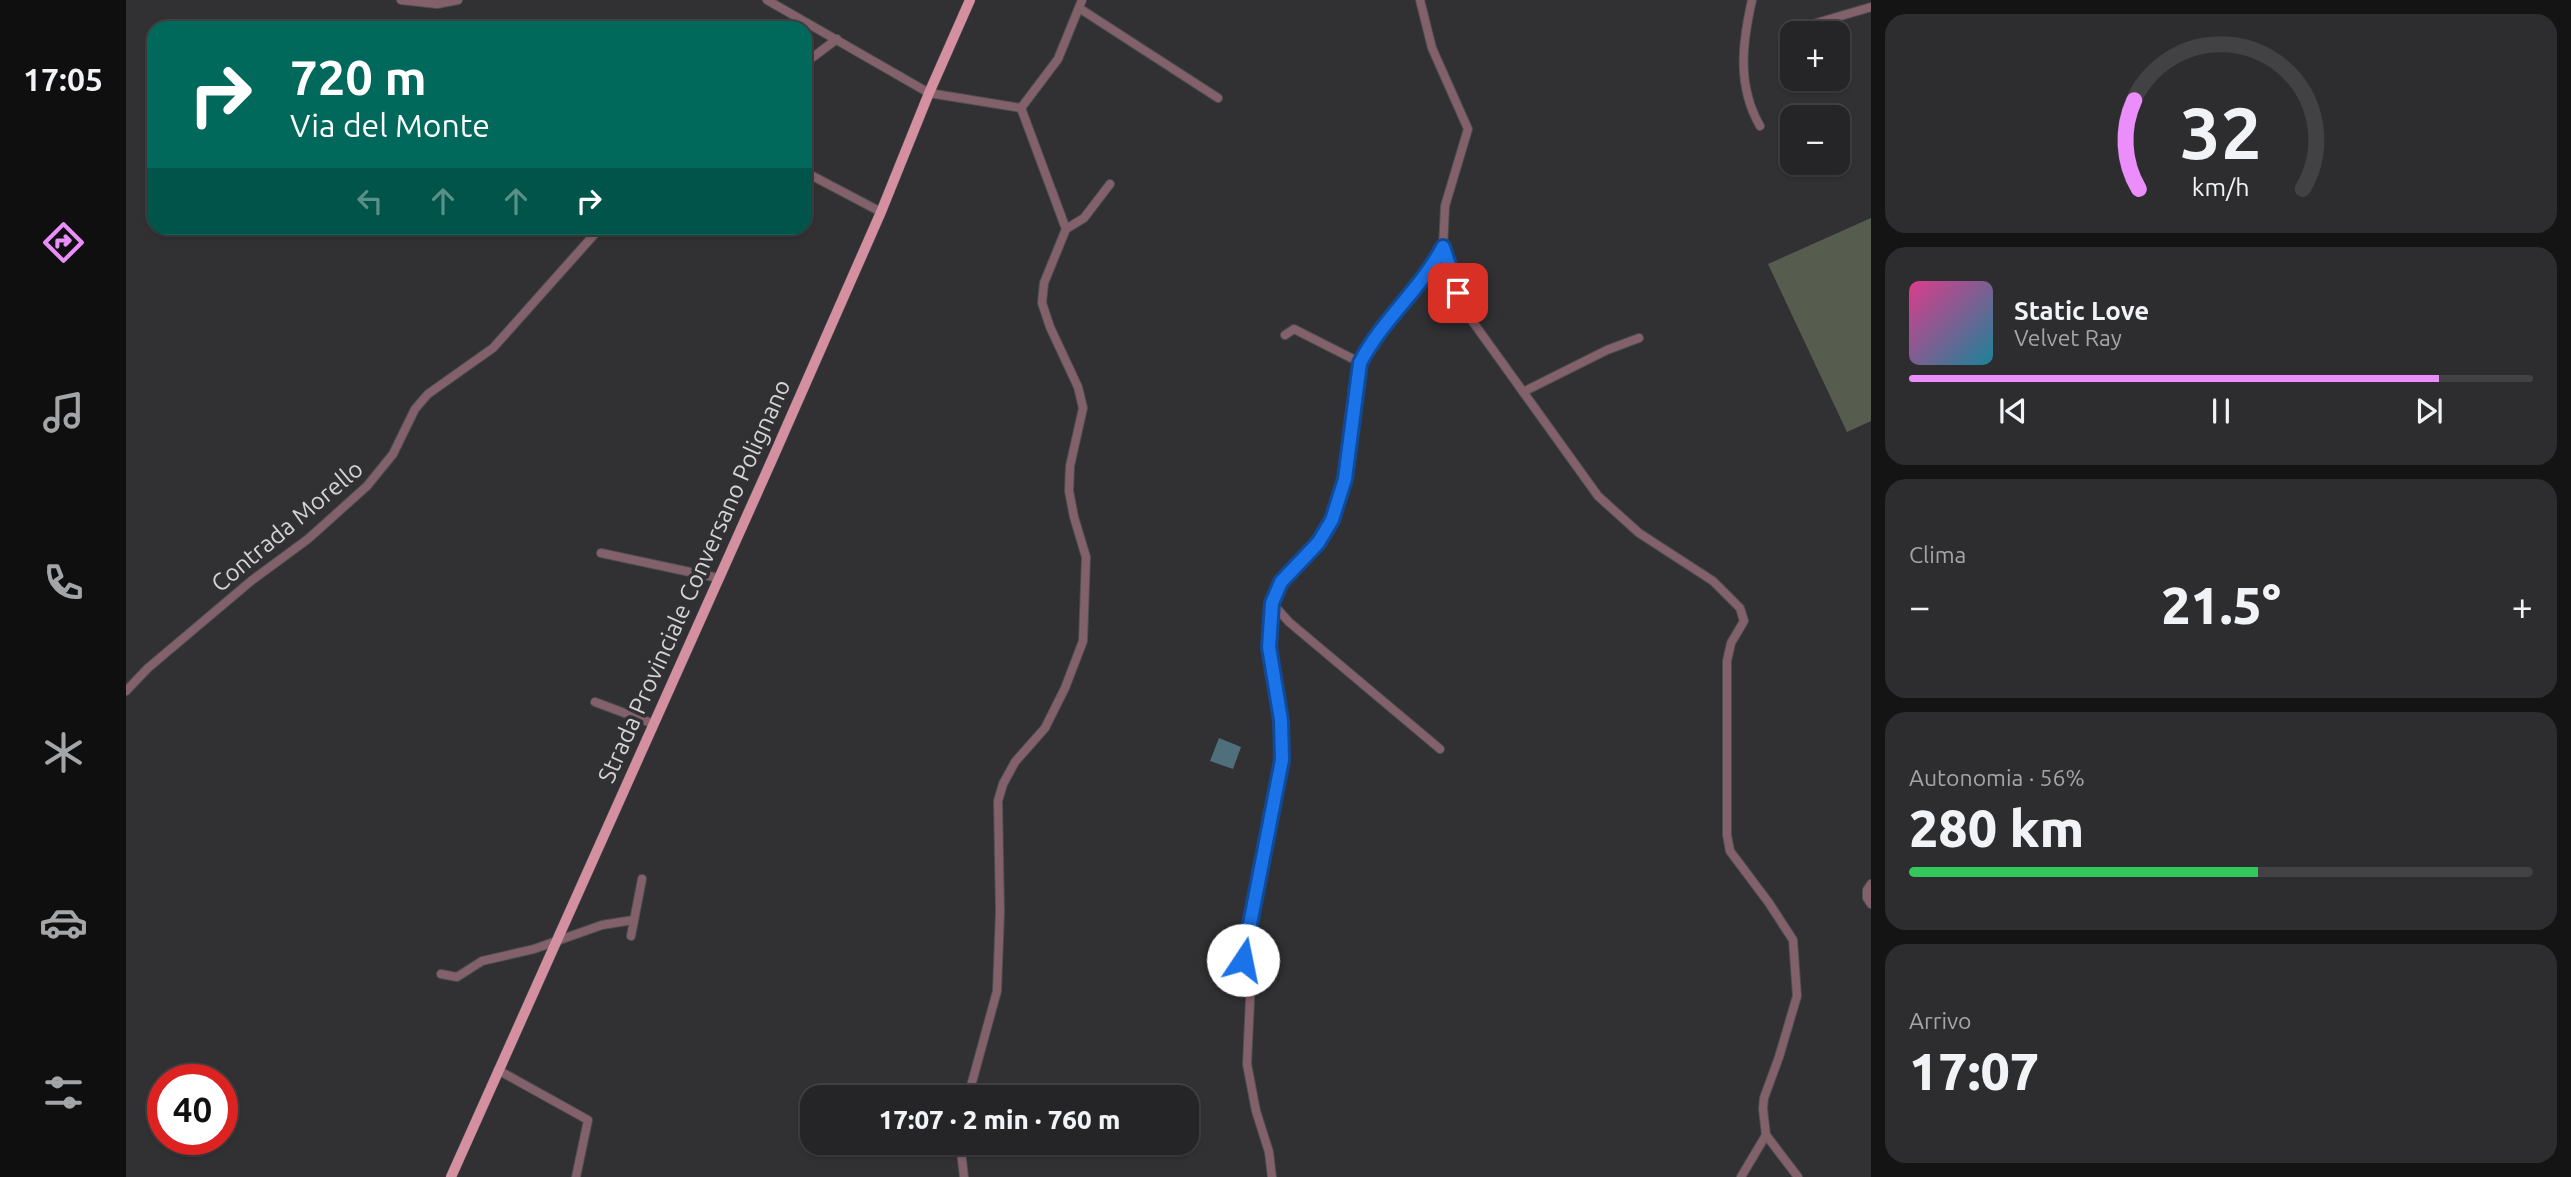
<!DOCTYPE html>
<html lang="it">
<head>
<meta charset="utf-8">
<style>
	:root { --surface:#252527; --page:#2d2d2f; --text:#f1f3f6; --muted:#a3a5a7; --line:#424244; --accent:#eb8dfb }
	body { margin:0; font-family:Ubuntu,sans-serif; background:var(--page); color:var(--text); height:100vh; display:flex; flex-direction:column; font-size:26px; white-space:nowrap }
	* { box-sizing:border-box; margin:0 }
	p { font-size:23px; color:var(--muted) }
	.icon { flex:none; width:38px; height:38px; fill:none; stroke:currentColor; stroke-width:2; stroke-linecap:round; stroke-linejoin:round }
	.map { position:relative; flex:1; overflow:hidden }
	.details { display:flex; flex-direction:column; gap:14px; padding:14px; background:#141415; width:700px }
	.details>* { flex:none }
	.guide { position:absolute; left:21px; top:21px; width:665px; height:214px; border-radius:21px; box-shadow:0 2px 5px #0004,0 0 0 2px var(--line); background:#00695c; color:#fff; overflow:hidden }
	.tools { position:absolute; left:1654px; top:21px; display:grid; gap:14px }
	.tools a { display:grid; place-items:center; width:70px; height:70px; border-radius:14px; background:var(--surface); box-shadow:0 2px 5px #0004,0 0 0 2px var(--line); font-size:35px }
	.speed { position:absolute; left:21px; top:1064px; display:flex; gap:14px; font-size:35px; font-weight:700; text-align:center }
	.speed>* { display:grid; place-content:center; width:91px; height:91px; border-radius:50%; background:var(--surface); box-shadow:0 2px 5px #0004,0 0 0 2px var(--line); line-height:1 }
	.speed .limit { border:10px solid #d22; background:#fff; color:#111 }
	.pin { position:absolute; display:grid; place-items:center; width:60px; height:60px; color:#fff; margin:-30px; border-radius:14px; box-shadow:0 4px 10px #0006 }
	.me { position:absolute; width:77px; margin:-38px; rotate:11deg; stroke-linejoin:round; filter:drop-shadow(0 0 5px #0008) }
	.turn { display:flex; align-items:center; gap:24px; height:147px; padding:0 28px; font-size:32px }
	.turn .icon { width:91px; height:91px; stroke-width:2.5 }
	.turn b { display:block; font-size:49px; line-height:60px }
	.lanes { display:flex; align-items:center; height:66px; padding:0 28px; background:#0003; justify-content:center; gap:35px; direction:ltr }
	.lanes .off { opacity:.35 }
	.big { font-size:52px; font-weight:800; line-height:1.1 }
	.details .tile { flex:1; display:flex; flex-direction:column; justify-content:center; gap:10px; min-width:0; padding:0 24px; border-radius:21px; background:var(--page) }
	.details .dial { align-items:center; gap:0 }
	.dial svg { height:182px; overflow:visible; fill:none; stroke:var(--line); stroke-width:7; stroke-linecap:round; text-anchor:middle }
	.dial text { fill:var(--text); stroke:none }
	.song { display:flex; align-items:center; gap:21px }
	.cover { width:84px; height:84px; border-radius:10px; background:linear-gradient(135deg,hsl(330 70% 55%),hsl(190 70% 35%)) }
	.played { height:7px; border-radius:4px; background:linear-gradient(90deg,var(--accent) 85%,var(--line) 85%) }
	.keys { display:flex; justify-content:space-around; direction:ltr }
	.heat { display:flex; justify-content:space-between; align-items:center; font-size:38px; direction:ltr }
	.charge { height:10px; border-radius:5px; background:linear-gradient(90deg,#34c759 56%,var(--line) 0) }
	.trip { position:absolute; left:674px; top:1085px; width:399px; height:70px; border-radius:21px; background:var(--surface); box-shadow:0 2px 5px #0004,0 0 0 2px var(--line); font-weight:800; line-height:70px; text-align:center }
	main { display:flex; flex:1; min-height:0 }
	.dock { display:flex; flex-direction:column; width:126px; justify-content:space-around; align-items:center; background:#0f0f10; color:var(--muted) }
	.dock .icon { width:49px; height:49px }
	.dock .active { color:var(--accent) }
	.dock b { font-size:32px; color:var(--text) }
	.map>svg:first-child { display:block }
</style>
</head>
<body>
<main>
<nav class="dock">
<b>17:05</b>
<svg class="icon active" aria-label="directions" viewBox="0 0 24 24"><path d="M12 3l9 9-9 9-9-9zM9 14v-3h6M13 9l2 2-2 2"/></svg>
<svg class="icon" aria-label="music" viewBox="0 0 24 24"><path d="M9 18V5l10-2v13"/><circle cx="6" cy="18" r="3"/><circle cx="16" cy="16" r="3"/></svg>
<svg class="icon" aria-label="phone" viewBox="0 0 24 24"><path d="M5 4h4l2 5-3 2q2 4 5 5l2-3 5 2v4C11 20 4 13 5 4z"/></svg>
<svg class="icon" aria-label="climate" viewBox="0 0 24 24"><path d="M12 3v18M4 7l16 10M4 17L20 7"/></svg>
<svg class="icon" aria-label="car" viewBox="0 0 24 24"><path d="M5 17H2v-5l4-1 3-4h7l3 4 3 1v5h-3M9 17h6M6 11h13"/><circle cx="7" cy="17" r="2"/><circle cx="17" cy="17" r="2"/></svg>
<svg class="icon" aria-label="filters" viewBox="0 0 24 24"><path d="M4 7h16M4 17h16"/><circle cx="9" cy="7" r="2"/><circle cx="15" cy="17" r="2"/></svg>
</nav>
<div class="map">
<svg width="1745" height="1177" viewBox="0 0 1745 1177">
	<rect width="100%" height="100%" fill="#313134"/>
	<!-- green -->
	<path fill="#565d4e" d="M 1745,218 L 1745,421 L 1721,432 L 1642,264 Z"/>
	<!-- water -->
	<path fill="#506f7c" d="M 1093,738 L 1115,747 L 1107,769 L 1084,761 Z"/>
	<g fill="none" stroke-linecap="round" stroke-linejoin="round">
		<!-- minor casing -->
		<g stroke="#4e4e51" stroke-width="10">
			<g id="minor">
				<path d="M 275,0 L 311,4 L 332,0"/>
				<path d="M 641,0 L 803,93 L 895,108 L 940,229 L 918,283 L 916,303 L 924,327 L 952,387 L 957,408 L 944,466 L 943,491 L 948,517 L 960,557 L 957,641 L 939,688 L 919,728 L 889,762 L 877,784 L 872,801 L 874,912 L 871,991 L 842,1097"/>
				<path d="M 1626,0 C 1616,44 1611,86 1634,126"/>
				<path d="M 953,8 L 1092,98"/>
				<path d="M 1687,24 L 1745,7"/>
				<path d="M 679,63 L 711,39"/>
				<path d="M 895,108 L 932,59 L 956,0"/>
				<path d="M 679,172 L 755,212"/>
				<path d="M 940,229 L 958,218 L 984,184"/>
				<path d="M 1317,247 L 1339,311 L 1472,496 L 1513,533 L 1587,581 L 1614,608 L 1618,621 L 1605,643 L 1601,661 L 1601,835 L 1604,851 L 1643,903 L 1667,940 L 1671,996 L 1653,1057 L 1638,1098 L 1637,1109 L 1640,1135 L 1672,1177"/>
				<path d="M 1159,335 L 1168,329 L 1235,363"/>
				<path d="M 1397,392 L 1481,350 L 1513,338"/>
				<path d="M 475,553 L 592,578"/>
				<path d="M 1146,603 L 1163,622 L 1314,749"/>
				<path d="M 0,691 L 22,668 L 125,581 L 182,539 L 241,486 L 267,454 L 289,409 L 302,394 L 367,348 L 474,228"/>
				<path d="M 469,702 L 528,724"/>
				<path d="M 1745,884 L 1741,890 L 1741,898 L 1745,904"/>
				<path d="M 505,936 L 516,879"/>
				<path d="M 315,974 L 331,977 L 356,961 L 408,949 L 476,925 L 507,920"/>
				<path d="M 372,1070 L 462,1120 L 450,1177"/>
				<path d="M 834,1143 L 838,1177"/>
				<path d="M 1146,1177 L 1143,1152 L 1130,1111 L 1121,1064 L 1125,979 L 1117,960 L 1156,759 L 1155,720 L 1143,647 L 1146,603 L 1155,582 L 1192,543 L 1206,520 L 1219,479 L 1235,363 L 1250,335 L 1293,282 L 1317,247 L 1319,206 L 1342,129 L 1306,48 L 1294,0"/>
				<path d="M 1615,1177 L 1640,1135"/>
			</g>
		</g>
		<!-- major casing -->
		<g stroke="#4e4e51" stroke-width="11">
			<path id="major" d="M 325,1177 L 645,462 L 755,212 L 803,93 L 844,0"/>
		</g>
		<!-- minor -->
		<use href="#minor" stroke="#83616a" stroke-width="8"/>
		<!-- major -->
		<use href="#major" stroke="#d48fa1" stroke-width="10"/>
	</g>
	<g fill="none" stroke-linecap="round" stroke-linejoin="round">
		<!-- route casing -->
		<g stroke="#114b97" stroke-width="18">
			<path id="route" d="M 1117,960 L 1156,760 L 1155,720 L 1143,647 L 1146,603 L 1155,582 L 1192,543 L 1206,520 L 1219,479 L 1234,363 C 1256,320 1295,289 1317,247 L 1332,293"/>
		</g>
		<!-- route -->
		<use href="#route" stroke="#1a73e8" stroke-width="12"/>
	</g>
	<g text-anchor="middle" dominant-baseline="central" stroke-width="7" stroke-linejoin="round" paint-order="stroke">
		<!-- street labels -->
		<g font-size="24" fill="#d4d4d5" stroke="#313134">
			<text transform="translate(161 526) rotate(-40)">Contrada Morello</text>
			<text transform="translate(568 581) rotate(-66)">Strada Provinciale Conversano Polignano</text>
		</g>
	</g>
</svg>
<div class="tools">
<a>+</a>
<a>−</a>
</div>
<div class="speed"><div class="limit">40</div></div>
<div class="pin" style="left:1332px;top:293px;background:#d93025"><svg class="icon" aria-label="arrive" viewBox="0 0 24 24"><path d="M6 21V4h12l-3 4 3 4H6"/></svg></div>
<svg class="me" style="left:1117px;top:960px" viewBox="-20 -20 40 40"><circle r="19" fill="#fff"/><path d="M0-13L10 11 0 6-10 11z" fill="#1a73e8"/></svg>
<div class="trip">17:07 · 2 min · 760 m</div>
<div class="guide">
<div class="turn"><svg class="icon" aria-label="right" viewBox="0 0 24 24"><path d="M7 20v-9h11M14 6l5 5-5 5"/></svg><div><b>720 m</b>Via del Monte</div></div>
<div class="lanes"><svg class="icon off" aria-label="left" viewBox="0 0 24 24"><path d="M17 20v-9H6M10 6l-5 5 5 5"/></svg><svg class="icon off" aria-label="ahead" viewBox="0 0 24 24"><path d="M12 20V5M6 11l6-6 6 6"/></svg><svg class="icon off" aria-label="ahead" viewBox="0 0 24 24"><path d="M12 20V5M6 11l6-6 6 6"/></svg><svg class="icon" aria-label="right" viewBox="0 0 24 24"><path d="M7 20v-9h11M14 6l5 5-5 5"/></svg></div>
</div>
</div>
<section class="details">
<div class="tile dial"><svg viewBox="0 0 100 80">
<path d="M14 69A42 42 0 1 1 86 69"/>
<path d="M14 69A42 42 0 0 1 12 30" stroke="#eb8dfb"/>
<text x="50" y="56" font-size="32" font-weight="700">32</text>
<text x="50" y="72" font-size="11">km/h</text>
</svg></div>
<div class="tile">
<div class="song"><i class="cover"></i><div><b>Static Love</b><p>Velvet Ray</p></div></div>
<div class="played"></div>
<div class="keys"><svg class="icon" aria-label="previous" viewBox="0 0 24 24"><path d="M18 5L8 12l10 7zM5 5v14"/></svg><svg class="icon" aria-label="pause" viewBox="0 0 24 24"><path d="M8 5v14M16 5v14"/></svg><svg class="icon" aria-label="next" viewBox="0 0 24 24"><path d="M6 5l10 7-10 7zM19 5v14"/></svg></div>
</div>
<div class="tile"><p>Clima</p>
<div class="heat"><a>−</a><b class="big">21.5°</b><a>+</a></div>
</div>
<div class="tile"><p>Autonomia · 56%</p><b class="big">280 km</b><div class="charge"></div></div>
<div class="tile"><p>Arrivo</p><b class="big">17:07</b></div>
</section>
</main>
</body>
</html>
